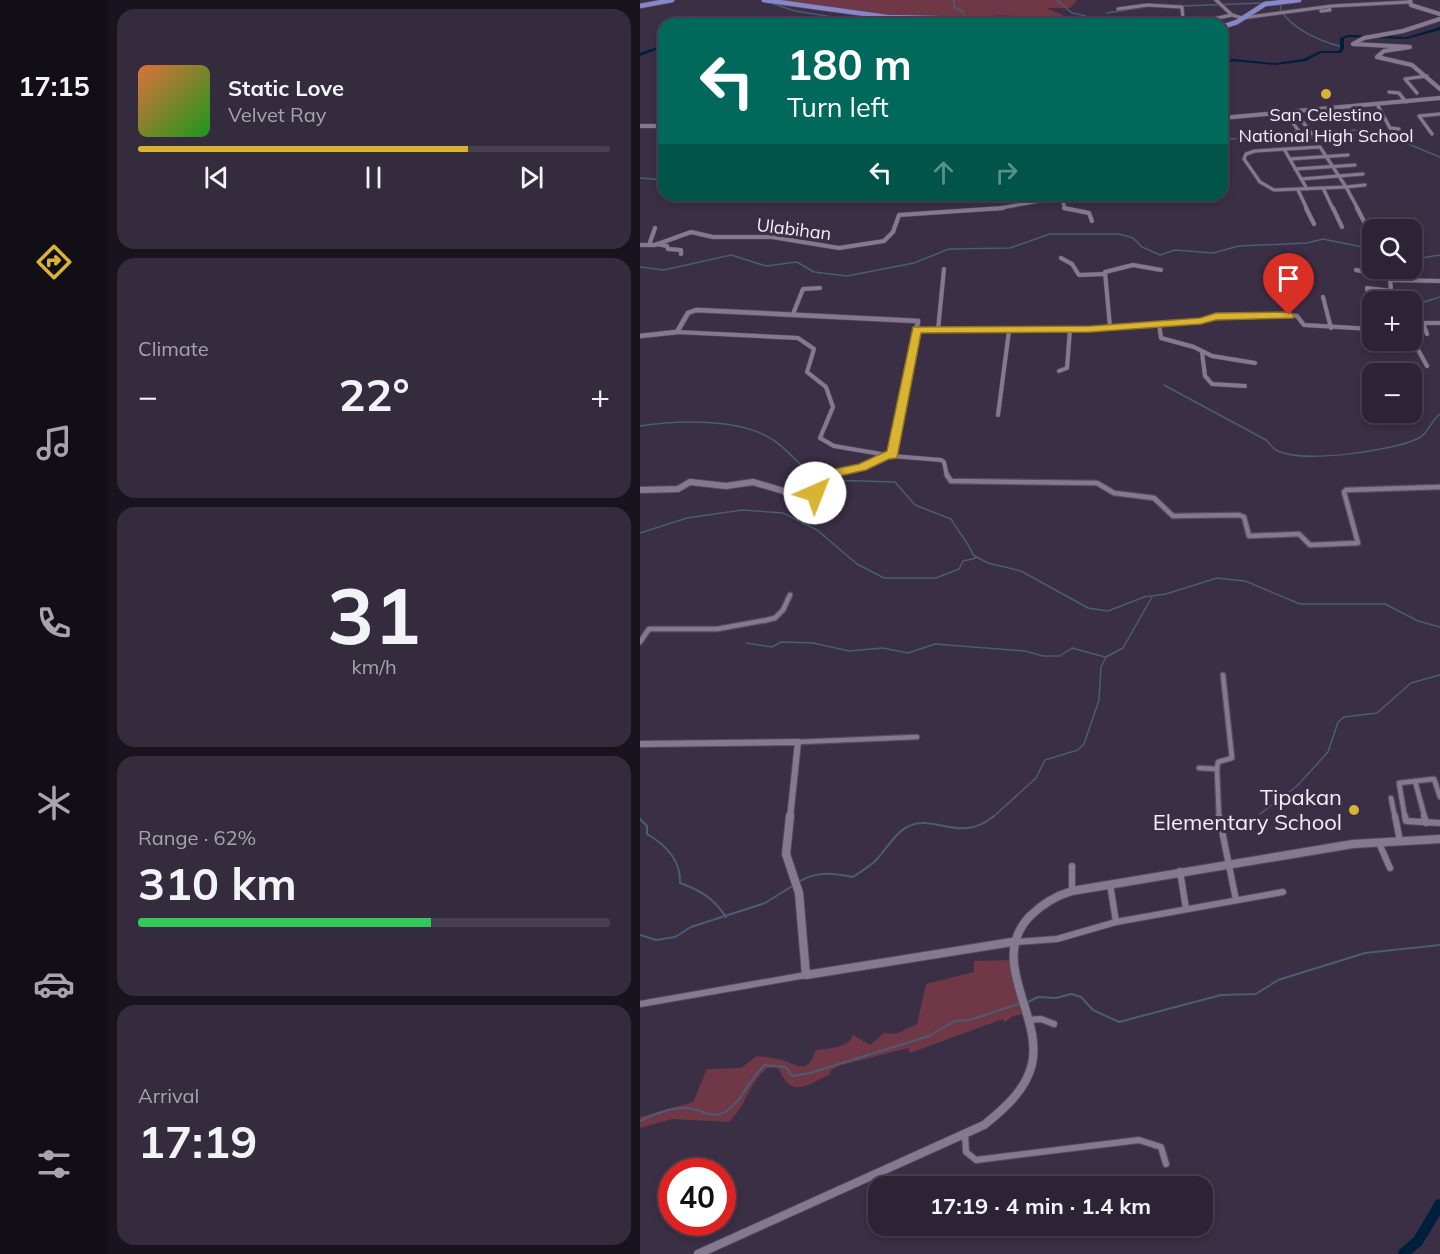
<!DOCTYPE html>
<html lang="en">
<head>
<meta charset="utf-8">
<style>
	:root { --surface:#2c2334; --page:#342b3c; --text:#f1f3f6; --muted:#a6a4ac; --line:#48404f; --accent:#dab333 }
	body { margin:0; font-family:Mulish,sans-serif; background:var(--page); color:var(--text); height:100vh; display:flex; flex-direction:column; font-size:22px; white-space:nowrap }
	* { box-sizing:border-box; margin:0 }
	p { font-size:20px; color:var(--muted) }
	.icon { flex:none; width:33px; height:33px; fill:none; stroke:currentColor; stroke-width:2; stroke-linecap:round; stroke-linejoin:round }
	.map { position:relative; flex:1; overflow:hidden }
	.panel { display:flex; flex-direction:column; gap:9px; padding:9px; background:#18131d; width:532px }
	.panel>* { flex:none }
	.top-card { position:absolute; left:18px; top:18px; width:570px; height:183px; border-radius:18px; box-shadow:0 3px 9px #0003,0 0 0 2px var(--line); background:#00695c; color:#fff; overflow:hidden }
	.fabs { position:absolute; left:722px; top:219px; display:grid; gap:12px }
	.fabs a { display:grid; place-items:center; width:60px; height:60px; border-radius:12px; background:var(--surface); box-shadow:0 3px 9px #0003,0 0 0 2px var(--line); font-size:30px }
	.speed { position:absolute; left:18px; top:1158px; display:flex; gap:12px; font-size:30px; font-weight:700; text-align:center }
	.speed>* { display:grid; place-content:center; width:78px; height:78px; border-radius:50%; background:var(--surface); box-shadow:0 3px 9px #0003,0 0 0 2px var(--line); line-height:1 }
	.speed .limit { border:9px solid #d22; background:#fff; color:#111 }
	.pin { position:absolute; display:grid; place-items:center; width:51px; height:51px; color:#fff; margin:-62px -26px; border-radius:50% 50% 50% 0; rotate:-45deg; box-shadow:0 0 6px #0007 }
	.pin .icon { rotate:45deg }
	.me { position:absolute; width:66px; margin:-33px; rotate:44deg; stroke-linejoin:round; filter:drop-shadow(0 0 4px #0008) }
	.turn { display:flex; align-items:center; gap:21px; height:126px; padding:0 30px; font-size:27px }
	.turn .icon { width:78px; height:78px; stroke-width:2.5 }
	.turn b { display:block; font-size:42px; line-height:51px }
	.lanes { display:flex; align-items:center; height:57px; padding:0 30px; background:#0003; justify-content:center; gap:30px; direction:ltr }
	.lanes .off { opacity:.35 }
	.big { font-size:45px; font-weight:700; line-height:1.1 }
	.panel .card { flex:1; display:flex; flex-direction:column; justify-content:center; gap:9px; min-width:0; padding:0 21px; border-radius:18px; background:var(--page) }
	.panel .dial { align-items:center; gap:0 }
	.dial b { font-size:78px; line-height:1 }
	.song { display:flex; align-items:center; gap:18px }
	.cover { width:72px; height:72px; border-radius:9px; background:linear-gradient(135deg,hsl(20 70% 55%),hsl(120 70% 35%)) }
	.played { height:6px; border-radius:3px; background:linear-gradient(90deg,var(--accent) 70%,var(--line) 70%) }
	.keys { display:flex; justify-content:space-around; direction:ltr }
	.heat { display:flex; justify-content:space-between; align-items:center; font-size:33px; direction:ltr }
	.charge { height:9px; border-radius:4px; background:linear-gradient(90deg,#34c759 62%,var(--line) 0) }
	.trip { position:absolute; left:228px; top:1176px; width:345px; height:60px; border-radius:18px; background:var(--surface); box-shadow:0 3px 9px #0003,0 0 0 2px var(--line); font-weight:700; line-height:60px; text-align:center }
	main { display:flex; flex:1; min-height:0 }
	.menu { display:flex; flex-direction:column; width:108px; justify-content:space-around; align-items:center; background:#120e15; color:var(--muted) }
	.menu .icon { width:42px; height:42px }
	.menu .active { color:var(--accent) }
	.menu b { font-size:27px; color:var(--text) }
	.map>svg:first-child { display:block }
</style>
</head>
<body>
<main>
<nav class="menu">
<b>17:15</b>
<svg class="icon active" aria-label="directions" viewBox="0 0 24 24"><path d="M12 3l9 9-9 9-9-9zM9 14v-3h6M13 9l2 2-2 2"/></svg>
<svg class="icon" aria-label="music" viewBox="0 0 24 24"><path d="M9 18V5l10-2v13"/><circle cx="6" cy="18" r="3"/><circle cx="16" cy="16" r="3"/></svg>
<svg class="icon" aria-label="phone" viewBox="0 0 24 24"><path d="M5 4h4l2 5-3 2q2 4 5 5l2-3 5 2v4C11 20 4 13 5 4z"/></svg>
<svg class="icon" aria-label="climate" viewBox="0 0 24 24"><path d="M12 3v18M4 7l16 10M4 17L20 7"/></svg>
<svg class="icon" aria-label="car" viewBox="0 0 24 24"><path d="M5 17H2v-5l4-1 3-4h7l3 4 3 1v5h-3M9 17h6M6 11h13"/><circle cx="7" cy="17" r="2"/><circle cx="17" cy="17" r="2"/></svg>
<svg class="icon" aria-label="filters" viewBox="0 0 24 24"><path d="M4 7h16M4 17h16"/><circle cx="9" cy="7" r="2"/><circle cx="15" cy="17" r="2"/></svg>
</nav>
<section class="panel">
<div class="card">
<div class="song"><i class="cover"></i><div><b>Static Love</b><p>Velvet Ray</p></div></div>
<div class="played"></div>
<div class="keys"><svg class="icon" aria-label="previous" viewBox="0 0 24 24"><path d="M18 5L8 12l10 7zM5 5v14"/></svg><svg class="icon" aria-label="pause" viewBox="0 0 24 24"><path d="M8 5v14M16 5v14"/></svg><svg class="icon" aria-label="next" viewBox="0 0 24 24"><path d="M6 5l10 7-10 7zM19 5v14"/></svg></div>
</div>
<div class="card"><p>Climate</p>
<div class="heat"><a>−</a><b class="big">22°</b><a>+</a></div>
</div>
<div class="card dial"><b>31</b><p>km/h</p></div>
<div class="card"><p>Range · 62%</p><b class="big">310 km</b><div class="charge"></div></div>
<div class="card"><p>Arrival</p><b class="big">17:19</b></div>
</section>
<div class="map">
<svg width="800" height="1254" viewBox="0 0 800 1254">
	<rect width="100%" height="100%" fill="#3a2f45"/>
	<!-- green -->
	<g fill="#703847">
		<path d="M 133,0 L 437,0 L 430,8 L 407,8 L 441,24 L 407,21 L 402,20 L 405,18 L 402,16 C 385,19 369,14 352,16 C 279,23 205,13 133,0 Z"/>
		<path d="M 374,960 L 384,1014 L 373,1016 L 365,1022 L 363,1019 L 270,1053 L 268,1048 L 198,1066 L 190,1071 L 191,1074 C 177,1079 155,1099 143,1077 C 141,1074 140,1071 138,1068 L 127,1068 C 106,1087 108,1104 89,1122 L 32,1119 L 0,1128 L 0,1117 L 53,1102 L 67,1069 L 101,1068 L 117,1056 C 125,1057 134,1058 142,1060 C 158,1065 168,1075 175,1051 C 188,1047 207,1050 213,1035 L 230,1045 L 244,1033 L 256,1034 L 277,1024 L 286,984 L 334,972 L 334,961 Z"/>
	</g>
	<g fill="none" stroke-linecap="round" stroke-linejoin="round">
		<!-- stream-far1 -->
		<g stroke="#495d75" stroke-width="1.5">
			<path d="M 314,0 L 314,7 L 322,11 L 325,17"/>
			<path d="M 417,0 L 432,13 L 446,16 L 444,24"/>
			<path d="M 134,4 L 155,11 L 193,17 L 197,24"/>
			<path d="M 638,4 L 641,6 L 640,12"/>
			<path d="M 542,6 L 623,3"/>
			<path d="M 467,13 L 505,7"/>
			<path d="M 643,14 C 658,32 680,41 702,47"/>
			<path d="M 582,139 L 688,137 L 713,130 L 744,134 L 800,157"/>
			<path d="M 0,178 L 24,180"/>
			<path d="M 771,256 L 781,258 L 800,255"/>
			<path d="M 0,267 L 24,270 L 91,255 L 126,266 L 157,262 L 174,272 L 207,276 L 274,263 L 309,249 L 370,248 L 410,234 L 479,234 L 493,238 L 502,247 L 520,255 L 535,250 L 573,253 L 599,246 L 667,243 L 683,239 L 732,249"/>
			<path d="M 771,306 L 800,297"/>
			<path d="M 524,385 L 626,440 C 629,443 632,448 636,450 C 661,464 754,451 779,438 C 789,433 791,420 800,414"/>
			<path d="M 0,426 C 37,420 101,418 133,440 C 152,452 162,472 184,480"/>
			<path d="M 189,480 L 255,482 L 275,505 L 311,519 C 318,532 328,541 333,555 L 348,563 L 381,571 L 448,608 L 468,611 L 504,597 L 526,594 L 577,578 L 605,581 L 660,604 L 745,604 L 778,621 L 800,627"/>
			<path d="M 0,533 L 47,518 L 102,510 L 143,513 L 177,530 L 217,564 L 244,578 L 296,578 L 319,569 L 323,561 L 336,558"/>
			<path d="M 106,643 L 132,647 L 141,642 L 173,643 L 209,651 L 243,648 L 268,653 L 295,644 L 385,651 L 403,656 L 420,656 L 432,648 L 465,657"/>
			<path d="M 620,814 L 657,786 L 688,752 L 698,722 L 704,717 L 737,713 L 771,683 L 800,675"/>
			<path d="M 352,818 L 396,778 L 405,760 L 438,750 L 444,744 L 459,700 L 461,667 L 466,657 L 483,648 L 512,597"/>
		</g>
		<!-- stream -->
		<g stroke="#495d75" stroke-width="2">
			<path d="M 0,819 L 7,826 L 7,834 C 26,845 41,860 40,883 C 62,891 73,898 86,917"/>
			<path d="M 158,882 C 177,871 192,873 213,877 C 220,872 229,867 235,861 C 245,851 255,833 267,827 C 294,812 319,845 354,816"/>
			<path d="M 0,935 L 16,940 L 35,937 L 51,927 L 125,903 L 154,885"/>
			<path d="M 386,1003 L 398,997 L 416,998 L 431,994 L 441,997 L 453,1010 L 479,1022 L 581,995 L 616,994 L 638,980 L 725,953 L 800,945"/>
			<path d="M 0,1121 C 14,1114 29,1108 45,1108 C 61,1108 72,1120 85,1112 C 103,1101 109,1078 125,1065 L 146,1067 L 152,1076 L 170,1073 L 289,1036 L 315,1021 L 330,1020 L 381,1003"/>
		</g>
		<!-- river -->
		<g fill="#001f3b" fill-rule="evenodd">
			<path d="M 800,27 L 800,30 L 767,39 L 708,37 L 704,39 L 704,49 L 701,53 L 681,53 L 666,61 L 636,65 L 593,61 L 582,64 L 582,62 L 593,59 L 636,63 L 663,59 L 680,51 L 698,51 L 700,49 L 700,38 L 708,35 L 767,37 Z"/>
			<path d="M 24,45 L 24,47 L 0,56 L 0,53 Z"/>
			<path d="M 800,1199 L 800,1215 L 782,1245 L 771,1254 L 758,1254 L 759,1250 L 774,1237 L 796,1200 Z"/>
		</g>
		<!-- street-far3 casing -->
		<g stroke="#544b5d" stroke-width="4.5">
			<g id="street-far3">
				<path d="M 576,0 L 592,15 L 602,18 L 692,6 L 769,2"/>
				<path d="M 478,9 L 507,5 L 542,7 L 543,19"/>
				<path d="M 681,11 L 690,10 L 688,7"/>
				<path d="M 478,19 L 505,18 L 533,23 L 541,19 L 568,20 L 592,15"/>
				<path d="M 749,92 L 759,93 L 766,102"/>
				<path d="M 777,93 L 765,79 L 787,76"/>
				<path d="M 737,104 L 750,128 L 759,129"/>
				<path d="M 655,112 L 672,134"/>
				<path d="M 646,113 L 658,130"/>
				<path d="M 658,130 L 662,133 L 656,132 Z"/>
				<path d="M 792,134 L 779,116 L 800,114"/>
				<path d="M 680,147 L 706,187 L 634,190 L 620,182 L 604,159 L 606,154 L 615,151 Z"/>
				<path d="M 644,149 L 667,189"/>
				<path d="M 650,159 L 708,155"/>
				<path d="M 655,169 L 715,165"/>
				<path d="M 661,179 L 723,174"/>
				<path d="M 706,187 L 718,209"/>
				<path d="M 706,187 L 725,185"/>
				<path d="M 683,188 L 693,209"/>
				<path d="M 658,190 L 667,209"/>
				<path d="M 422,198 L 425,209"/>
				<path d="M 355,209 L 433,195"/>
			</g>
		</g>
		<!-- street-far2 casing -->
		<g stroke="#544b5d" stroke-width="5">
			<g id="street-far2">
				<path d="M 424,208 L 449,213 L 452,221"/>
				<path d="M 666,208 L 674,224"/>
				<path d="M 693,208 L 702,227"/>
				<path d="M 717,208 L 730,233"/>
				<path d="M 17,244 L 27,246 L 28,249 L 41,250 L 41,254"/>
				<path d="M 0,245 L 15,245 L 51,232 L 73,237 L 132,237 L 199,248 L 244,241 L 253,232 L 259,215 L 363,208"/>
				<path d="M 9,245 L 15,228"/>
				<path d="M 421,258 L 432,264 L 439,275 L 465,274"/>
				<path d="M 716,270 L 750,277 L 751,291 L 727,288 L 732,309"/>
				<path d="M 750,280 L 800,281"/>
				<path d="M 683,297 L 691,328"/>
				<path d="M 153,314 L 163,289 L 180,288"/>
				<path d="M 771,323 L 800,323"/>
				<path d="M 783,323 L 787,334"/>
				<path d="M 519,324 L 521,338 L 554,347 L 572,356 L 615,363"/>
				<path d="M 470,327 L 465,272 L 493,265 L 521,270"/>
				<path d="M 276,330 L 451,329 L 561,321 L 576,317 L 649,315 L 657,316 L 664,325 L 732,329"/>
				<path d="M 298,330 L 304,269"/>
				<path d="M 37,332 L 158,338 L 174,349 L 167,372 L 186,387 L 193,407 L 180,438 L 194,446 L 247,455"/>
				<path d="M 771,337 L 787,366"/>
				<path d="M 562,352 L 565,376 L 572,384 L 605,386"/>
				<path d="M 419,371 L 427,368 L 430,329"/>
				<path d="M 358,415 L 369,331"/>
				<path d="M 252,456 L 301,460 L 304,462 L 307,476"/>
			</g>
		</g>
		<!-- street-far1 casing -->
		<g stroke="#544b5d" stroke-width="7">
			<g id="street-far1">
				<path d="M 307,475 L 311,481 L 457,483 L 474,493 L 514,498 L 533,516 L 599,515 L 604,517 L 609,536 L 659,534 L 670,545 L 718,543 L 704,492 L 706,490 L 800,487"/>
				<path d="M 0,642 L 9,629 L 77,629 L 127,620 L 135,618 L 143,610 L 150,595"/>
				<path d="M 158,742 L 277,737"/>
				<path d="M 559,768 L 577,769 L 579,818"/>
				<path d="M 577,769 L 578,762 L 592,758 L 583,675"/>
				<path d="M 775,781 L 785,818"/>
				<path d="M 751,798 L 755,818"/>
				<path d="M 765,818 L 759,783 L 794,779 L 800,797"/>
			</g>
		</g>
		<!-- street casing -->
		<g stroke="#544b5d" stroke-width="8">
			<g id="street">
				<path d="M 579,816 L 596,900"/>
				<path d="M 755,816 L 760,841"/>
				<path d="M 765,816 L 766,821 L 800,823"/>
				<path d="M 784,816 L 786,823"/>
				<path d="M 739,843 L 750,868"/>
				<path d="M 432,866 L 432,891"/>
				<path d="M 540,871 L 546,909"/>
				<path d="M 470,884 L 476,922"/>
				<path d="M 375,942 L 417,939 L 476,922 L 643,892"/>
				<path d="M 0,1004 L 166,975"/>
				<path d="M 388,1020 L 401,1019 L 414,1024"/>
				<path d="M 325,1134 L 326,1152 L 336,1160 L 499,1140 L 521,1147 L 526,1164"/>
			</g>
		</g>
		<!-- secondary-far3 casing -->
		<g stroke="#544b5d" stroke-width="5">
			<g id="secondary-far3">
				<path d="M 770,0 L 771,5 L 800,14"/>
				<path d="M 800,19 L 763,31 L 724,38 L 713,44 L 770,47 L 744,51 L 737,57 L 772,65 L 800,89"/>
				<path d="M 582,118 L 800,98"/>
				<path d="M 0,126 L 24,126"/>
			</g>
		</g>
		<!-- secondary-far2 casing -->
		<g stroke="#544b5d" stroke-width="6">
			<path id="secondary-far2" d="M 0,336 L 37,332 L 48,313 L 56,310 L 278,321 L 252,456 L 247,455 L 222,468 L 188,476"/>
		</g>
		<!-- secondary-far1 casing -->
		<g stroke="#544b5d" stroke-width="8">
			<g id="secondary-far1">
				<path d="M 0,490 L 38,489 L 50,482 L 86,486 L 113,482 L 160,496 L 170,502 L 190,475"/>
				<path d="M 0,744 L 158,742 L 150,818"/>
			</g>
		</g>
		<!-- secondary casing -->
		<g stroke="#544b5d" stroke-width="10">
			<g id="secondary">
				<path d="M 150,816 L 146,854 L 159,893 L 166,975 L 372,942"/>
				<path d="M 58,1254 L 344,1125 C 364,1109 386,1090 392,1064 C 403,1015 348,962 389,917 C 401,905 415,896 432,891 L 713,844 L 800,839"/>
			</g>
		</g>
		<!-- primary casing -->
		<g stroke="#544b5d" stroke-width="6">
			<g id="primary">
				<path d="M 124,0 L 247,17 L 383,20 L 414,24"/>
				<path d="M 0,6 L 32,0"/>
				<path d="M 582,27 L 597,22 L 625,4 L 659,0"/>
			</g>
		</g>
		<!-- street-far3 -->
		<use href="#street-far3" stroke="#857992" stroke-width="3"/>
		<!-- street-far2 -->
		<use href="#street-far2" stroke="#857992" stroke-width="4"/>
		<!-- street-far1 -->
		<use href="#street-far1" stroke="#857992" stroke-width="4.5"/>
		<!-- street -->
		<use href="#street" stroke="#857992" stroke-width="6"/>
		<!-- secondary-far3 -->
		<use href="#secondary-far3" stroke="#857992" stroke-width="4"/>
		<!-- secondary-far2 -->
		<use href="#secondary-far2" stroke="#857992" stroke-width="4.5"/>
		<!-- secondary-far1 -->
		<use href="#secondary-far1" stroke="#857992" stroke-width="6"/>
		<!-- secondary -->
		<use href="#secondary" stroke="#857992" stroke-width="8"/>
		<!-- primary -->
		<use href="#primary" stroke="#8787c9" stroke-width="4.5"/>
	</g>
	<!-- route -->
	<path fill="#dab333" stroke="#8e7421" stroke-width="1.5" d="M 649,312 L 654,315 L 653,318 L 576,320 L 561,324 L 451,332 L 281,333 L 257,458 L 249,459 L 226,470 L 195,477 L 179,496 L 171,496 L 169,493 L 186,471 L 219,464 L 247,451 L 273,327 L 451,326 L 560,318 L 576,313 Z"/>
	<!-- markers -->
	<g fill="#dab333" stroke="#3a2f45" stroke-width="2">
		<circle cx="686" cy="94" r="6"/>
		<circle cx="714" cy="810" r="6"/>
	</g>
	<g text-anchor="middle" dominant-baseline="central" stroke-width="6" stroke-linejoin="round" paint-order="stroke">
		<!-- far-poi labels -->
		<g font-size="18" fill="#f4eefc" stroke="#3a2f45">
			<text x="686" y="114">San Celestino<tspan x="686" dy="21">National High School</tspan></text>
		</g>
		<!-- far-street labels -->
		<g font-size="18" fill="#f4eefc" stroke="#3a2f45">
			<text transform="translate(154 229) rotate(7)">Ulabihan</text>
		</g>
		<!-- poi labels -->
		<g font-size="22" fill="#f4eefc" stroke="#3a2f45" text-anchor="end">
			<text x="702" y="797">Tipakan<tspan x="702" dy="25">Elementary School</tspan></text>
		</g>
	</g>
</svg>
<div class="fabs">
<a><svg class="icon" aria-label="search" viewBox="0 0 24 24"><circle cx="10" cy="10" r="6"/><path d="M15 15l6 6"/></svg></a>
<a>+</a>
<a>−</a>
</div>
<div class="speed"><div class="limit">40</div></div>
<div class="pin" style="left:649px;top:315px;background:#d93025"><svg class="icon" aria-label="arrive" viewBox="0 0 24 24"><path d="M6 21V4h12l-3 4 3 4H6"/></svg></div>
<svg class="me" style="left:175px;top:493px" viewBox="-20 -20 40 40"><circle r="19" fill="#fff"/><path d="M0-13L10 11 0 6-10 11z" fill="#dab333"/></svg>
<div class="trip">17:19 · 4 min · 1.4 km</div>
<div class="top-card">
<div class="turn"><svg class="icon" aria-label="left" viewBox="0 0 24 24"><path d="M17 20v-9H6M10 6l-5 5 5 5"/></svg><div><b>180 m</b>Turn left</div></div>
<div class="lanes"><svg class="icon" aria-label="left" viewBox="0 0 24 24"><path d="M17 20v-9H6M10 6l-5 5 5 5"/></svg><svg class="icon off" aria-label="ahead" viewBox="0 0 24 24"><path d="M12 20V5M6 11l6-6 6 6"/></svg><svg class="icon off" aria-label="right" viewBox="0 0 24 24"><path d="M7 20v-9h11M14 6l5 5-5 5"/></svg></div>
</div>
</div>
</main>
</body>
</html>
